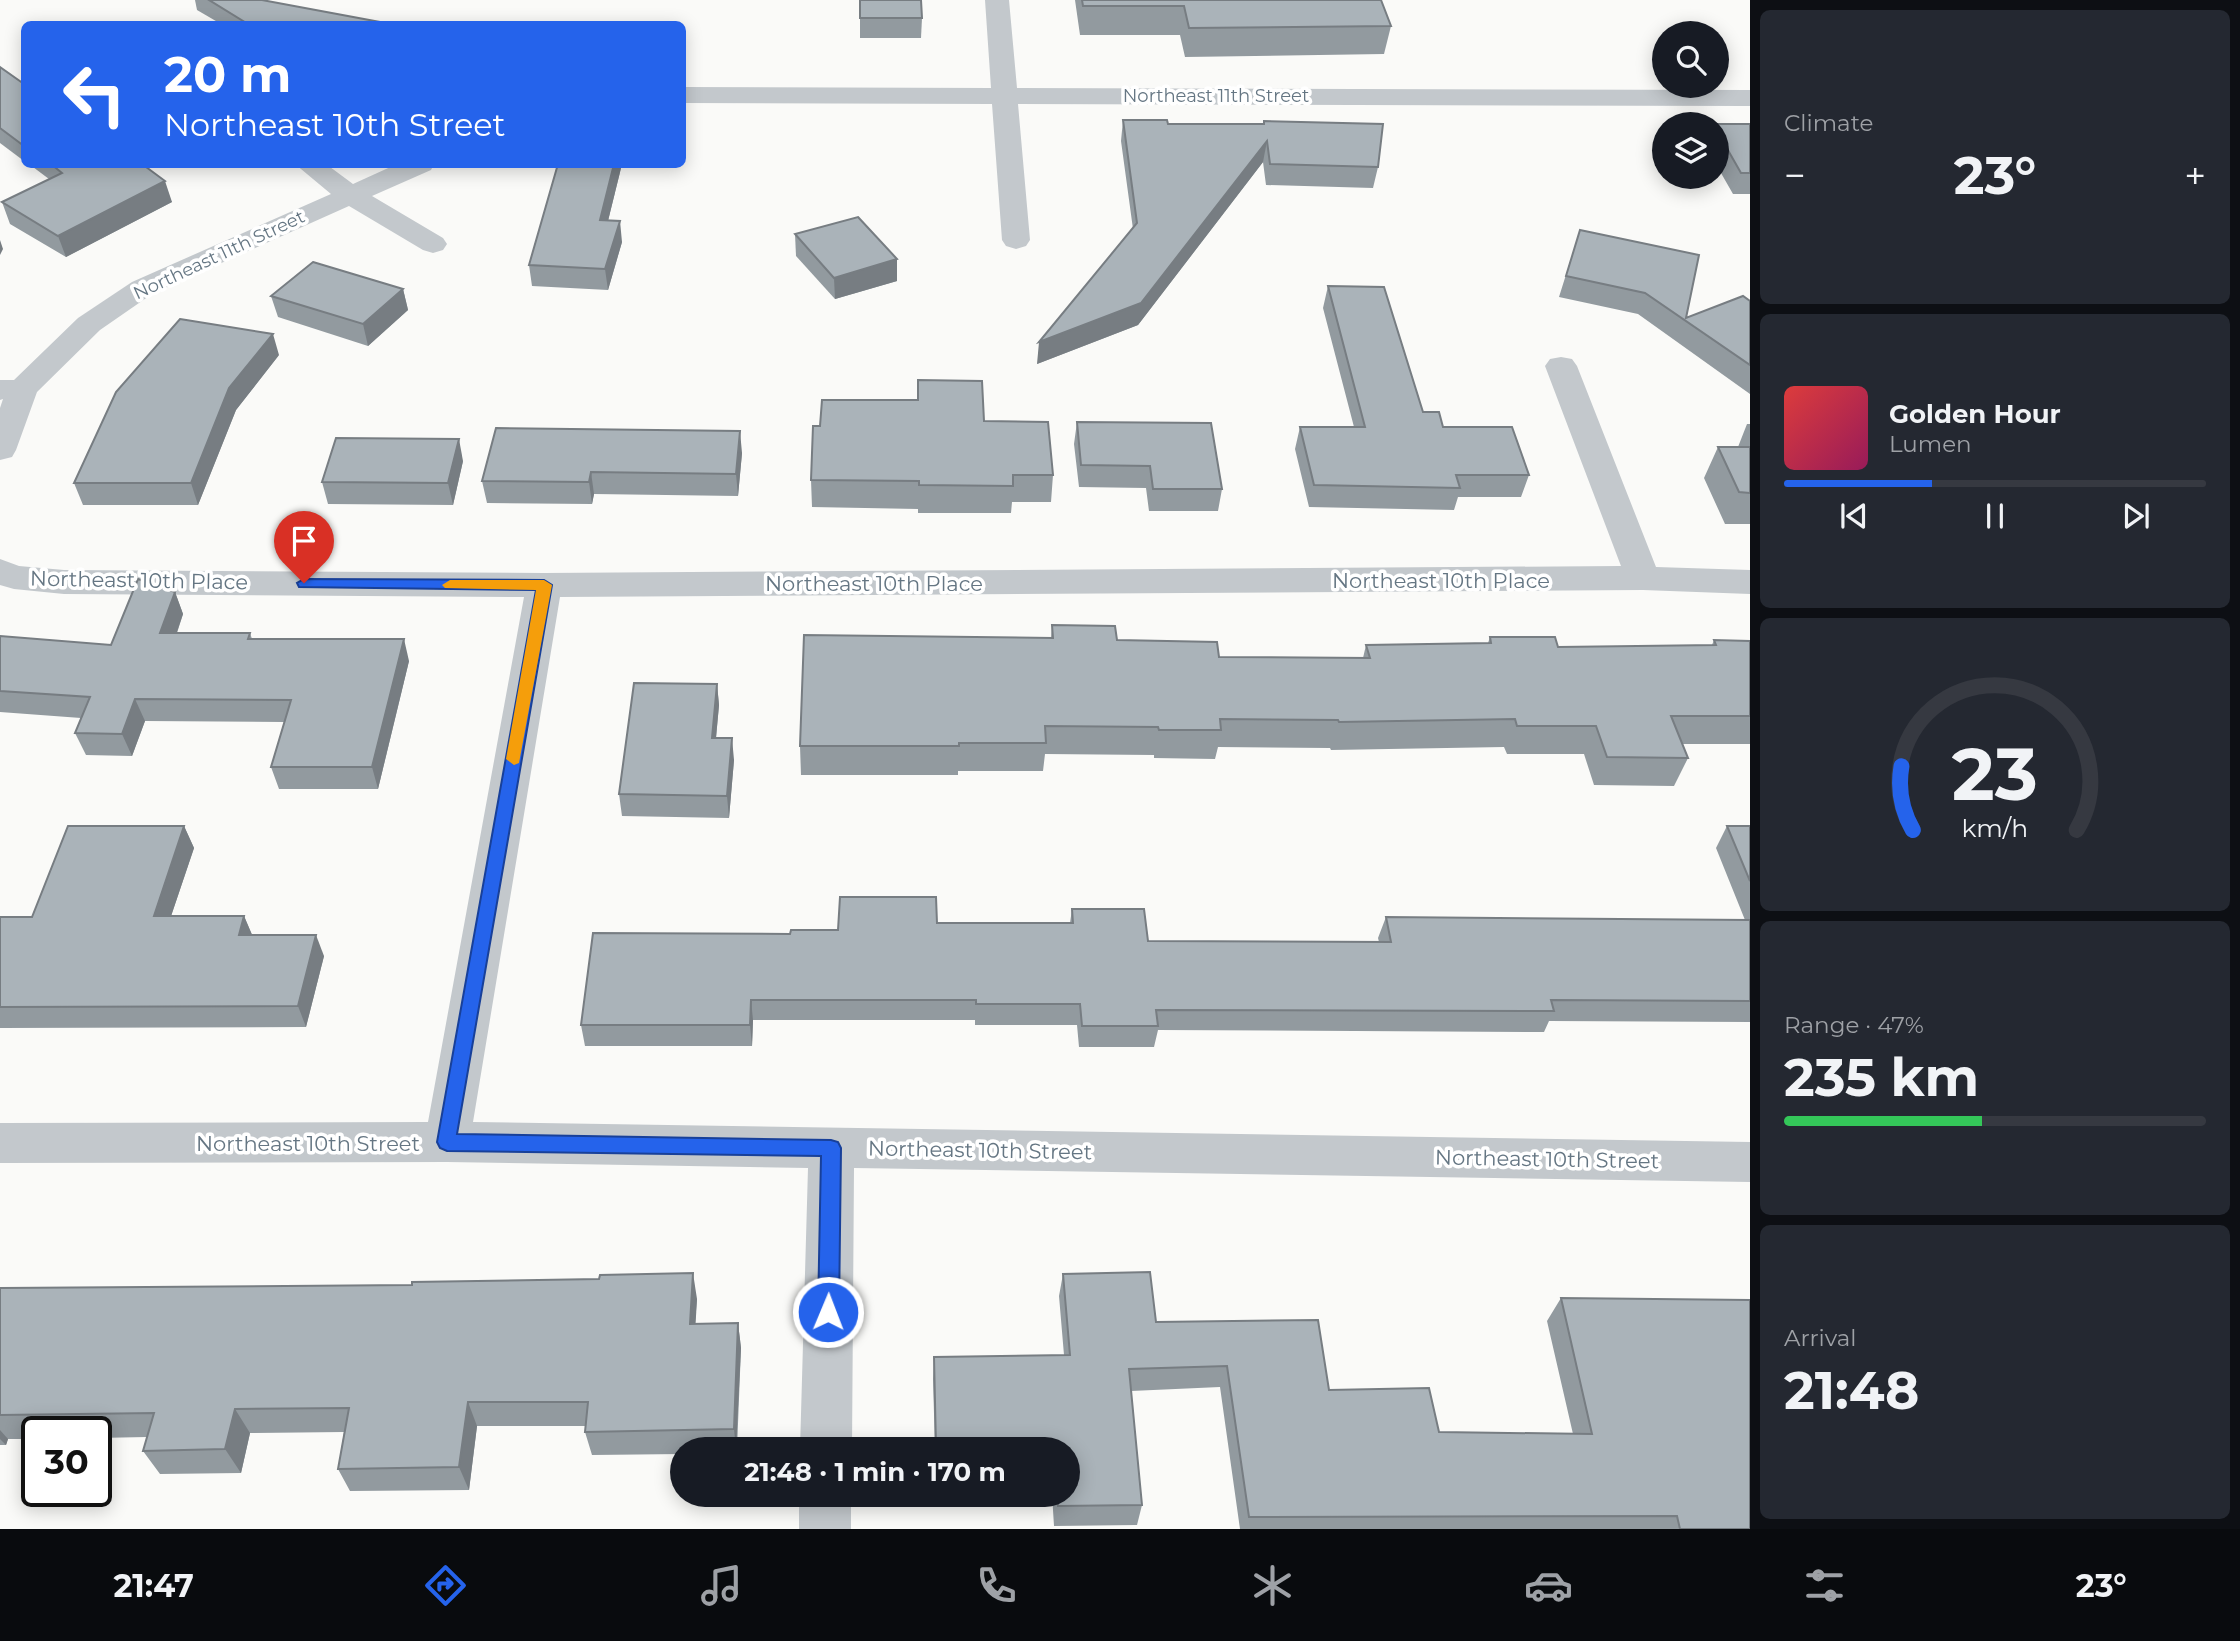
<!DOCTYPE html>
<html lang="en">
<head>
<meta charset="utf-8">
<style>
	:root { --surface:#171b24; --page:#242831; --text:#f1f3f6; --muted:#9ea1a6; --line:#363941; --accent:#2563eb }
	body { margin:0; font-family:Montserrat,sans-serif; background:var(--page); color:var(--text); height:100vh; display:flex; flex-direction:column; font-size:26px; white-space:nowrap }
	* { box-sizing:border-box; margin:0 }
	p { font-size:23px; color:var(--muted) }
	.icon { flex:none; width:38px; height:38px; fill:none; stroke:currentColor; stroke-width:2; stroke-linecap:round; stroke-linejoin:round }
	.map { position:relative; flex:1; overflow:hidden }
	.sheet { display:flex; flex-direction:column; gap:10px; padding:10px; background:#0d0f14; width:490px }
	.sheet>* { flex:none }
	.guide { position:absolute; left:21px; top:21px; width:665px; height:147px; border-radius:10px; box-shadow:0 4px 18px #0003; background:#2563eb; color:#fff; overflow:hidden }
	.controls { position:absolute; left:1652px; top:21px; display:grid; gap:14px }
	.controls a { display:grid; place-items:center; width:77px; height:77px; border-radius:50%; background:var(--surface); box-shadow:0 4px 18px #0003; font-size:35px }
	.speed { position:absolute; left:21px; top:1416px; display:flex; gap:14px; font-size:35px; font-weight:700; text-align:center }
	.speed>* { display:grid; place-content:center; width:91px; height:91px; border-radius:50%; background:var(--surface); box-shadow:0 4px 18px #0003; line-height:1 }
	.speed .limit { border:4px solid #111; border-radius:10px; background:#fff; color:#111 }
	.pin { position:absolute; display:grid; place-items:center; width:60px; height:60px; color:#fff; margin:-72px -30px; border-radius:50% 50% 50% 0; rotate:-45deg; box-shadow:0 0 7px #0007 }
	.pin .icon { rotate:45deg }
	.me { position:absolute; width:77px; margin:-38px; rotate:1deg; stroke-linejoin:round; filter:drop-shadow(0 0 5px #0008) }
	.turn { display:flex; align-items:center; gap:24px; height:147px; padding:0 28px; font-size:32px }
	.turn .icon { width:91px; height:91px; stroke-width:2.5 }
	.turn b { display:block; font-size:49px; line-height:60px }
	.big { font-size:52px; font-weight:700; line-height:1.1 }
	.sheet .card { flex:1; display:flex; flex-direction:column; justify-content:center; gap:10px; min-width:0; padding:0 24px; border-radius:10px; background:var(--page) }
	.sheet .dial { align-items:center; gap:0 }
	.dial svg { height:182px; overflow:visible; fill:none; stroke:var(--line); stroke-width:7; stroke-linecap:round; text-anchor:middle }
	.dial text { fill:var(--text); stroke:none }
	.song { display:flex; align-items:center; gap:21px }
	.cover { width:84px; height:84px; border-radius:10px; background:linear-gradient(135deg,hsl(0 70% 55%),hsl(330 70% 35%)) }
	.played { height:7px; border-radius:4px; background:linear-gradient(90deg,var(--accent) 35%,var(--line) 35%) }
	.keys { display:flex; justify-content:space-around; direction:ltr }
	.heat { display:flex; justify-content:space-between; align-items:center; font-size:38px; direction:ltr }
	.charge { height:10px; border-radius:5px; background:linear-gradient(90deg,#34c759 47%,var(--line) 0) }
	.trip { position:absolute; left:670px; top:1437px; width:410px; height:70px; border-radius:35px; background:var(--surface); box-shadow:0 4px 18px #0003; font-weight:700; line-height:70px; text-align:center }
	.menu { display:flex; height:112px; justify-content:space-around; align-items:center; background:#090b0e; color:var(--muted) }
	.menu .icon { width:49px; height:49px }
	.menu .selected { color:var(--accent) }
	.menu b { font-size:32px; color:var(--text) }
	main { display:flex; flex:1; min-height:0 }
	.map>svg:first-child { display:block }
</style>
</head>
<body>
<main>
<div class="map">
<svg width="1750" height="1529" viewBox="0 0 1750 1529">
	<rect width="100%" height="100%" fill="#fafaf8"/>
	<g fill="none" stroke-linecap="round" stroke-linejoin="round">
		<!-- minor -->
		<g fill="#c3c8cc" fill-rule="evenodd">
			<path d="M 985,0 L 1009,0 L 1017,88 L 1750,90 L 1750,106 L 1018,104 L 1030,240 L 1026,246 L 1016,249 L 1006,246 L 1002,240 L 992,104 L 682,103 L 682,87 L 991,88 Z"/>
			<path d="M 295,164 L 326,164 L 353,184 L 397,164 L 434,164 L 431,170 L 372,196 L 443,238 L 447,244 L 443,250 L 433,253 L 423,250 L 349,206 L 152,294 L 100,330 L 37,392 L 16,450 L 12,457 L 0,460 L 0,408 L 3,399 L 0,400 L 0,380 L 14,380 L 78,318 L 132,282 L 331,194 Z"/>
			<path d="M 1561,357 L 1572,359 L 1577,366 L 1656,567 L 1750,570 L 1750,594 L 1643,590 L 560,597 L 473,1122 L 1750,1142 L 1750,1182 L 854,1168 L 852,1449 L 800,1449 L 808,1168 L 447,1162 L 0,1163 L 0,1123 L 428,1122 L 524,597 L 64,594 L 14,589 L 0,585 L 0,559 L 19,566 L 64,570 L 544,573 L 1621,566 L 1545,366 L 1550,359 Z"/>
			<rect x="799" y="1494" width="52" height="35"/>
		</g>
	</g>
	<!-- wall -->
	<g fill="#929a9f">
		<path d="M 195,0 L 262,0 L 384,24 L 221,24 L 197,10 Z"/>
		<path d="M 860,0 L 922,18 L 921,38 L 860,38 Z"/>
		<path d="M 1075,0 L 1381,0 L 1391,26 L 1384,54 L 1185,57 L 1180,35 L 1080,35 Z"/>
		<path d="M 0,67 L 24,84 L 24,161 L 0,143 Z"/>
		<path d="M 1123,120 L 1168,124 L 1263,124 L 1264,121 L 1378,167 L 1373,188 L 1266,185 L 1263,162 L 1138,325 L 1037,364 L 1133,229 L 1121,141 Z"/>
		<path d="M 1712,124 L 1750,124 L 1750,194 L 1733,194 L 1717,166 L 1717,124 Z"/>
		<path d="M 29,164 L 142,164 L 172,202 L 66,257 L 10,224 L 2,202 L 49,179 Z"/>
		<path d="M 558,164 L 622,164 L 608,221 L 622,242 L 608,290 L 532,286 L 529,265 Z"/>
		<path d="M 1580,230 L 1686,318 L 1750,301 L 1750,394 L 1638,314 L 1559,297 Z"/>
		<path d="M 795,234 L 897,281 L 835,299 L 796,256 Z"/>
		<path d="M 1328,286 L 1423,412 L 1443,427 L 1529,475 L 1521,497 L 1458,497 L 1454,510 L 1309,507 L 1295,449 L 1300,427 L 1354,427 L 1323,308 Z"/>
		<path d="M 403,289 L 408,310 L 368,346 L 278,317 L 271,296 Z"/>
		<path d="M 279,355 L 236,410 L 198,505 L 83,505 L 74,483 Z"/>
		<path d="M 984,421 L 1053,475 L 1051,502 L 1012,502 L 1011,513 L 918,513 L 918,509 L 812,507 L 811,480 Z"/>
		<path d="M 1077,422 L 1222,489 L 1218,511 L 1149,511 L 1146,488 L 1079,487 L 1074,444 Z"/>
		<path d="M 1747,424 L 1750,424 L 1750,524 L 1725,524 L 1704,478 L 1718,447 L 1738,447 Z"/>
		<path d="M 742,453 L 738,496 L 594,494 L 592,504 L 487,503 L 482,481 Z"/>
		<path d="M 463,461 L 453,505 L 328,504 L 322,482 Z"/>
		<path d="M 175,592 L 183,614 L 177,633 L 250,633 L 252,639 L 409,661 L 378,789 L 279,789 L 271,767 L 284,722 L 145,721 L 132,756 L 86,755 L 75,733 L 81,718 L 0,712 L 0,636 L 111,645 Z"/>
		<path d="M 1052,625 L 1117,640 L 1219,657 L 1363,658 L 1366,645 L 1488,643 L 1490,637 L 1558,647 L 1712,645 L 1714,640 L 1750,641 L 1750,744 L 1682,744 L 1688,758 L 1674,786 L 1594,785 L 1584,754 L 1507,754 L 1504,747 L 1331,750 L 1330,748 L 1218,747 L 1215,759 L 1154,758 L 1154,755 L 1045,754 L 1043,771 L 958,771 L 958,775 L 801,775 L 800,746 L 1051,638 Z"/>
		<path d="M 717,684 L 719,705 L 716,738 L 734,760 L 729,818 L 622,816 L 619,794 Z"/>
		<path d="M 184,826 L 194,848 L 171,916 L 244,916 L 252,935 L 324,956 L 306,1027 L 0,1028 L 0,917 L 32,917 Z"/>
		<path d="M 1727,826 L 1750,826 L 1750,1022 L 1549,1021 L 1544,1032 L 1158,1030 L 1154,1047 L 1079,1047 L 1077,1025 L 975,1025 L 975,1020 L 753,1020 L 752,1046 L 585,1046 L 581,1025 L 790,934 L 937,923 L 1070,923 L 1072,909 L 1148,941 L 1379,942 L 1378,938 L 1386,917 L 1745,920 L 1716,848 Z"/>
		<path d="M 1063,1274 L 1156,1322 L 1439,1432 L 1573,1434 L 1547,1321 L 1561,1298 L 1750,1529 L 1240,1529 L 1220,1387 L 1131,1391 L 1142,1505 L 1137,1525 L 1054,1526 L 1052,1494 L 1068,1494 L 1068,1449 L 935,1449 L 933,1379 L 934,1357 L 1064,1355 L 1059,1296 Z"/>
		<path d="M 0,1288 L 697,1299 L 695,1324 L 738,1323 L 741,1348 L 737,1449 L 682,1449 L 682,1454 L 592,1455 L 585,1432 L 586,1426 L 477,1426 L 469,1490 L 350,1491 L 338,1469 L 344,1432 L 250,1433 L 241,1473 L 160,1474 L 143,1451 L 147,1437 L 96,1438 L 96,1432 L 37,1432 L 37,1439 L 8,1439 L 6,1445 L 0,1445 Z"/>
	</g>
	<!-- shaded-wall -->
	<g fill="#777d82">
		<path d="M 1267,141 L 1263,162 L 1138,325 L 1037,364 L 1039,342 Z"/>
		<path d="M 614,164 L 622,164 L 603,241 L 600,220 Z"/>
		<path d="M 165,181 L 172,202 L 66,257 L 58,236 Z"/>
		<path d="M 620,221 L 622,242 L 608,290 L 605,269 Z"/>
		<path d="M 0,240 L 3,249 L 0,255 Z"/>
		<path d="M 897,259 L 897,281 L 835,299 L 834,278 Z"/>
		<path d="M 403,289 L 408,310 L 368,346 L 363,324 Z"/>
		<path d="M 273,334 L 279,355 L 236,410 L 198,505 L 191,483 L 229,388 Z"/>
		<path d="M 740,431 L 742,453 L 738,496 L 736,474 Z"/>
		<path d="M 459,439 L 463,461 L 453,505 L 448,483 Z"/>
		<path d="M 591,472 L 594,494 L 592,504 L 589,482 Z"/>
		<path d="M 175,592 L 183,614 L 169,655 L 160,633 Z"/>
		<path d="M 404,639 L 409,661 L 378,789 L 372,767 Z"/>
		<path d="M 717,684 L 719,705 L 714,759 L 712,738 Z"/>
		<path d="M 135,699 L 145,721 L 132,756 L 122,734 Z"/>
		<path d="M 732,738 L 734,760 L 729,818 L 727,796 Z"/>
		<path d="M 184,826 L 194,848 L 164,937 L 154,916 Z"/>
		<path d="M 244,916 L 253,937 L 239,935 Z"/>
		<path d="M 316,935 L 324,956 L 306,1027 L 298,1006 Z"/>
		<path d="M 751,1000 L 753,1020 L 752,1046 L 750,1025 Z"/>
		<path d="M 693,1273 L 697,1299 L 694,1349 L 690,1324 Z"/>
		<path d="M 738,1323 L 741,1348 L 736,1449 L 734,1429 Z"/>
		<path d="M 468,1402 L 477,1426 L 469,1490 L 459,1467 Z"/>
		<path d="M 235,1409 L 250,1433 L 241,1473 L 225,1449 Z"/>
		<path d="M 0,1430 L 8,1439 L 6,1445 L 0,1439 Z"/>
	</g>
	<!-- building -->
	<g fill="#aab3b9" stroke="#777d82" stroke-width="2">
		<path d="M 209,0 L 262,0 L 380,22 L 384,24 L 248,24 Z"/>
		<path d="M 860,0 L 921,0 L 922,18 L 860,18 Z"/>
		<path d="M 1082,0 L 1381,0 L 1391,26 L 1189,28 L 1184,6 L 1083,6 Z"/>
		<path d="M 0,67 L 24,84 L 24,146 L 0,128 Z"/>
		<path d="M 1123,120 L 1167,120 L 1168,124 L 1264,124 L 1264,121 L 1383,124 L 1378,167 L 1270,164 L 1267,141 L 1141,303 L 1039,342 L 1137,223 Z"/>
		<path d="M 1712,124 L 1750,124 L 1750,173 L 1741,173 L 1717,131 L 1717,124 Z"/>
		<path d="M 51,164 L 142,164 L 165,181 L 58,236 L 2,202 L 62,173 Z"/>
		<path d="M 558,164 L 614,164 L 600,220 L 620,221 L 605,269 L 529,265 Z"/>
		<path d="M 858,217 L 897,259 L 834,278 L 795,234 Z"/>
		<path d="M 1580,230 L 1699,255 L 1686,318 L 1743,296 L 1750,301 L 1750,365 L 1645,293 L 1566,276 Z"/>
		<path d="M 313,262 L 403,289 L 363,324 L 271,296 Z"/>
		<path d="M 1328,286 L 1384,287 L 1423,412 L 1439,412 L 1443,427 L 1512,427 L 1529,475 L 1456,475 L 1460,488 L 1314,485 L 1300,427 L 1365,427 Z"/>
		<path d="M 180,319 L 273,334 L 229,388 L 191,483 L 74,483 L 116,392 Z"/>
		<path d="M 918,380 L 982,381 L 984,421 L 1048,422 L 1053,475 L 1013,475 L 1013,486 L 919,485 L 919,481 L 811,480 L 813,426 L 820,426 L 822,400 L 918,400 Z"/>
		<path d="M 1077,422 L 1211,423 L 1222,489 L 1153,489 L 1150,466 L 1081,465 Z"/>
		<path d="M 496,428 L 740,431 L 736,474 L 591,472 L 589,482 L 482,481 Z"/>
		<path d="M 336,438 L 459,439 L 448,483 L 322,482 Z"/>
		<path d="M 1718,447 L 1750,447 L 1750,493 L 1739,492 Z"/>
		<path d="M 138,579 L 175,592 L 160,633 L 250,633 L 248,639 L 404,639 L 372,767 L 271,767 L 291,700 L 135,699 L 122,734 L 75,733 L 90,697 L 0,691 L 0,636 L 111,645 Z"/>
		<path d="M 1052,625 L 1115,626 L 1117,640 L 1217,642 L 1219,657 L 1370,658 L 1366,645 L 1491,643 L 1490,637 L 1555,637 L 1558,647 L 1716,645 L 1714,640 L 1750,641 L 1750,716 L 1671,716 L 1688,758 L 1607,757 L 1596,726 L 1517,726 L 1515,719 L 1339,722 L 1338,720 L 1220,719 L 1221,730 L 1159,730 L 1158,727 L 1045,726 L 1046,743 L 959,743 L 959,746 L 800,746 L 804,635 L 1053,638 Z"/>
		<path d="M 634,683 L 717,684 L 712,738 L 732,738 L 727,796 L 619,794 Z"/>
		<path d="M 68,826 L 184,826 L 154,916 L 244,916 L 239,935 L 316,935 L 298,1006 L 0,1007 L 0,917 L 32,917 Z"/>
		<path d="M 1727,826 L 1750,826 L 1750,881 Z"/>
		<path d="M 840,897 L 936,897 L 937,923 L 1073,923 L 1072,909 L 1144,909 L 1148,941 L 1391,942 L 1386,917 L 1750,920 L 1750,1001 L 1551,1000 L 1554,1011 L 1156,1010 L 1158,1026 L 1082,1026 L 1080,1004 L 976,1004 L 976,1000 L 751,1000 L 750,1025 L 581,1025 L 593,933 L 790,934 L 791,930 L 838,930 Z"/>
		<path d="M 1150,1272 L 1156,1322 L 1318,1320 L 1329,1390 L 1429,1388 L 1439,1432 L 1592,1434 L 1561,1298 L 1750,1300 L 1750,1529 L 1680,1529 L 1677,1516 L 1249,1517 L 1227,1366 L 1129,1369 L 1142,1505 L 1058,1506 L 1057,1494 L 1068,1494 L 1068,1449 L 1054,1449 L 1054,1444 L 936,1447 L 934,1357 L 1070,1355 L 1063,1274 Z"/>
		<path d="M 693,1273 L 690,1324 L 738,1323 L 734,1429 L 585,1432 L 588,1402 L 468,1402 L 459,1467 L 338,1469 L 349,1408 L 235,1409 L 225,1449 L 143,1451 L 154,1413 L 0,1415 L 0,1288 L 412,1285 L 412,1282 L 599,1279 L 600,1275 Z"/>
	</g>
	<!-- route -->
	<path fill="#2563eb" stroke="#184099" stroke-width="2" d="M 304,579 L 544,580 L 552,585 L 457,1134 L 831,1140 L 838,1142 L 841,1148 L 839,1312 L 836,1319 L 828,1322 L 821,1319 L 818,1312 L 821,1156 L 447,1151 L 440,1148 L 437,1142 L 536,590 L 299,587 L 297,583 Z"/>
	<!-- slow -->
	<path fill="#f59e0b" d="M 450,580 L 544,580 L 552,585 L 519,763 L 514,765 L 506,759 L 536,590 L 445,588 L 442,585 Z"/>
	<g text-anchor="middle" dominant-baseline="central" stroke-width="7" stroke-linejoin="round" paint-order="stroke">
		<!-- far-street labels -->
		<g font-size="18" fill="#657683" stroke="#fff">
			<text x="1216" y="96">Northeast 11th Street</text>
			<text transform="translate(219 255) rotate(-25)">Northeast 11th Street</text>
		</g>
		<!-- street labels -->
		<g font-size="21" fill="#657683" stroke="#fff">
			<text transform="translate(139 580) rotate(1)">Northeast 10th Place</text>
			<text x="1441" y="580">Northeast 10th Place</text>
			<text x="874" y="583">Northeast 10th Place</text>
			<text x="308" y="1143">Northeast 10th Street</text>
			<text transform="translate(980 1150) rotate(1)">Northeast 10th Street</text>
			<text transform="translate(1547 1159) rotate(1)">Northeast 10th Street</text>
		</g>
	</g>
</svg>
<div class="controls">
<a><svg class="icon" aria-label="search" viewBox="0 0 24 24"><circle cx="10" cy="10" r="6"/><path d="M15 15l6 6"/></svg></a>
<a><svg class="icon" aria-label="layers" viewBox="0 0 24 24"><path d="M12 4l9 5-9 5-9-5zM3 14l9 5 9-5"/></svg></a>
</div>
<div class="speed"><div class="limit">30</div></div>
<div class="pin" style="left:304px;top:583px;background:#d93025"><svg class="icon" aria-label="arrive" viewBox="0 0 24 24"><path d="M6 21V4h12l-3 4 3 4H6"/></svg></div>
<svg class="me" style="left:828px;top:1312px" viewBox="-20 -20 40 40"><circle r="17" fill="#2563eb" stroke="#fff" stroke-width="3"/><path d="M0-11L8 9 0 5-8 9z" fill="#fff"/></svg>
<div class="trip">21:48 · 1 min · 170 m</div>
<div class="guide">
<div class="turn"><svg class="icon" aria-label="left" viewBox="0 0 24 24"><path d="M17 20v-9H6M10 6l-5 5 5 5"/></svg><div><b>20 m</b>Northeast 10th Street</div></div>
</div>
</div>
<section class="sheet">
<div class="card"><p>Climate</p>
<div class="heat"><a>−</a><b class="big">23°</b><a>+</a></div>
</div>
<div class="card">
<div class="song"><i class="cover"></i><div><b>Golden Hour</b><p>Lumen</p></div></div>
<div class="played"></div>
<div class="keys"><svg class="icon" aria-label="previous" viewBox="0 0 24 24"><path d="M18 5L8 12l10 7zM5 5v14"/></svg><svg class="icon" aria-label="pause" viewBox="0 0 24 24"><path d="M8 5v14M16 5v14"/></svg><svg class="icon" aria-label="next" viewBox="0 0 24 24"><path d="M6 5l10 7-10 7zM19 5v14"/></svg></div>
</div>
<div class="card dial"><svg viewBox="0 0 100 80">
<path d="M14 69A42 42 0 1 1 86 69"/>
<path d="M14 69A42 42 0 0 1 9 41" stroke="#2563eb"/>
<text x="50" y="56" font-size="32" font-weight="700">23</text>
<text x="50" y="72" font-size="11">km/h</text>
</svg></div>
<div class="card"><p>Range · 47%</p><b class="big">235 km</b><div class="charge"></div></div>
<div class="card"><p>Arrival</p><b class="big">21:48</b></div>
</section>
</main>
<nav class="menu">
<b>21:47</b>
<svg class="icon selected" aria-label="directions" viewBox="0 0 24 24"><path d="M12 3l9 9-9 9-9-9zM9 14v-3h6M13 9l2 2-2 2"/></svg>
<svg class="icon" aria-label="music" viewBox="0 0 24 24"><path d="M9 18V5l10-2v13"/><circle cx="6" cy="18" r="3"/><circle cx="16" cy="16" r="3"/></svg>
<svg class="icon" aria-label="phone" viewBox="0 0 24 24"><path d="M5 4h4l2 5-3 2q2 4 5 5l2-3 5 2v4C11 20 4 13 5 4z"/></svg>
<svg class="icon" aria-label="climate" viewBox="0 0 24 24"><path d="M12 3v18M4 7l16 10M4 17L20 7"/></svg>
<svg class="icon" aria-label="car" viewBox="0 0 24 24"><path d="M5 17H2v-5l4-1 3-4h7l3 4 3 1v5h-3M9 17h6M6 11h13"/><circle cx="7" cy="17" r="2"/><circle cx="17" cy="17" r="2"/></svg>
<svg class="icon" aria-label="filters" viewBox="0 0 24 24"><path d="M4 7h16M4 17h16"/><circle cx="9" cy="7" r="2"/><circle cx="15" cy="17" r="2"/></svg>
<b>23°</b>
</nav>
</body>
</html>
